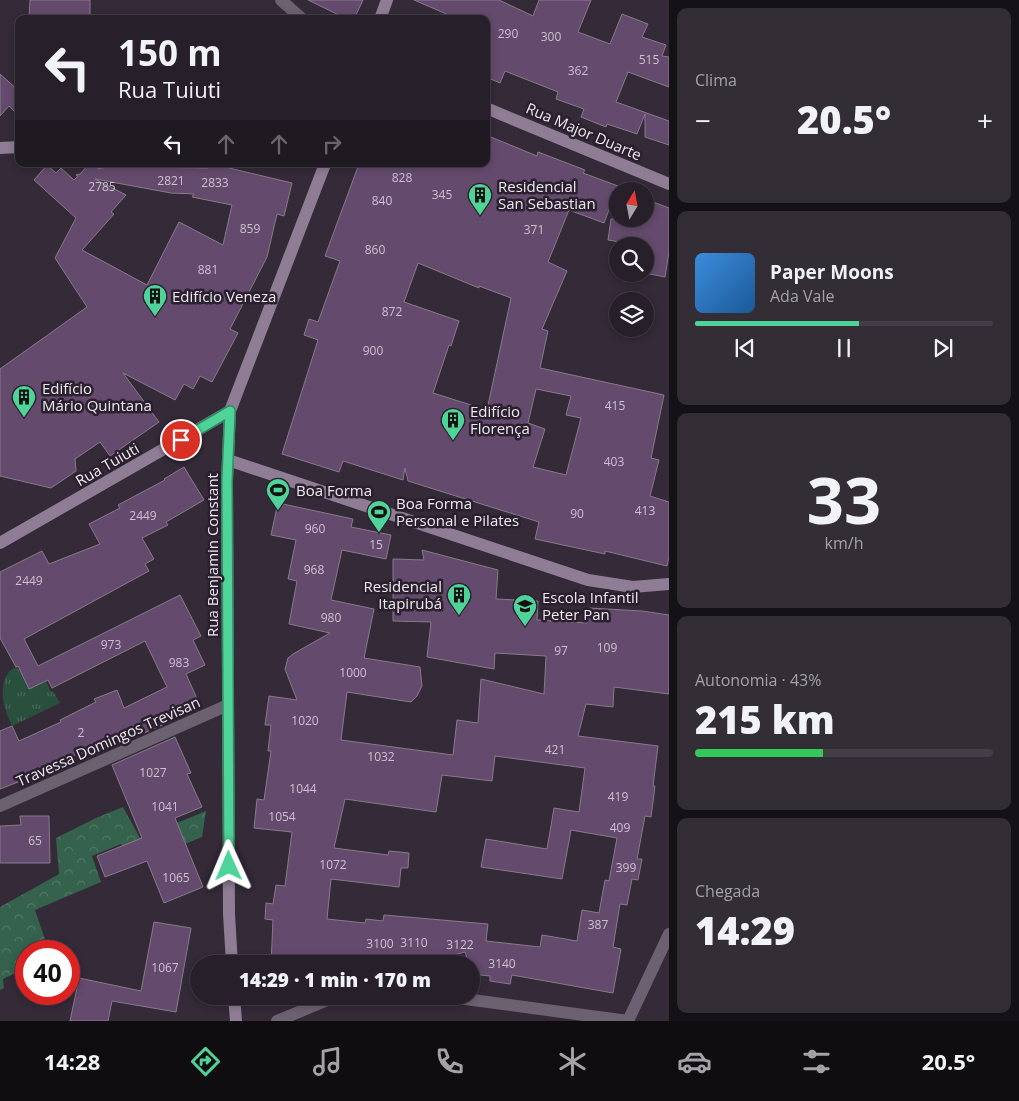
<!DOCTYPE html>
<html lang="pt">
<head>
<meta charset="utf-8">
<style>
	:root { --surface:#27202a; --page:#332d36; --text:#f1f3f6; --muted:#a4a3a8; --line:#433e47; --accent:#4ed399 }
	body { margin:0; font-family:"Open Sans",sans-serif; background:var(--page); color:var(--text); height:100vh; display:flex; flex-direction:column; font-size:19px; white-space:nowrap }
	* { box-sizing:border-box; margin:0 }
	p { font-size:16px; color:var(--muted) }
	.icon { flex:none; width:28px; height:28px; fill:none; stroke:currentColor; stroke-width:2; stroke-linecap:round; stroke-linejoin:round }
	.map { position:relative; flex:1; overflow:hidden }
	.drawer { display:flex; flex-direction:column; gap:8px; padding:8px; background:#151217; width:350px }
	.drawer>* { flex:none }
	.banner { position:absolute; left:15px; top:15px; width:475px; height:152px; border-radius:10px; box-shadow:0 2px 8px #0003,0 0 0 1px var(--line); background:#27202a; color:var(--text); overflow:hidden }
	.needle { width:32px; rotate:10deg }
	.buttons { position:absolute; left:609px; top:182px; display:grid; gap:10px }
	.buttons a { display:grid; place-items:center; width:45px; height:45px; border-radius:50%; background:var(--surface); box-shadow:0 2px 8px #0003,0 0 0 1px var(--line); font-size:25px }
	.speed { position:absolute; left:15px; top:940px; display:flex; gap:10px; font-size:25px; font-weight:700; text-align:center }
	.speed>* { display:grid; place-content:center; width:65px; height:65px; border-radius:50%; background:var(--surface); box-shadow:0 2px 8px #0003,0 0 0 1px var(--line); line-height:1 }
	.speed .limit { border:8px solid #d22; background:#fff; color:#111 }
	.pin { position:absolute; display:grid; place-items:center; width:42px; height:42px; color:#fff; margin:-21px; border:2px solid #fff; border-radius:50%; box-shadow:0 1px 5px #0007 }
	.me { position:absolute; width:55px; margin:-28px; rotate:359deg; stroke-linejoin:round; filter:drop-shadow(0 0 4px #0008) }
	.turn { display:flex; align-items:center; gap:18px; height:105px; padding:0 20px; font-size:22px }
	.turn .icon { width:65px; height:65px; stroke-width:2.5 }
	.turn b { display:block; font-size:35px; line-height:42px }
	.lanes { display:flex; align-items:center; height:48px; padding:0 20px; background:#0003; justify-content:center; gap:25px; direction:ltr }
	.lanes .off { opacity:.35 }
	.big { font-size:38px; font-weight:800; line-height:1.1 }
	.drawer .widget { flex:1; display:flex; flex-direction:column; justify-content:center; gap:8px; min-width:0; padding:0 18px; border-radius:10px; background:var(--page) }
	.drawer .dial { align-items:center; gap:0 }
	.dial b { font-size:65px; line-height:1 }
	.song { display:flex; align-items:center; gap:15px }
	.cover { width:60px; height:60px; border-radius:8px; background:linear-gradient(135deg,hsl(210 70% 55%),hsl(210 70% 35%)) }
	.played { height:5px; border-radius:2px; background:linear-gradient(90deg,var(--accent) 55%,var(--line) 55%) }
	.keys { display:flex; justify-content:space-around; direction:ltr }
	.heat { display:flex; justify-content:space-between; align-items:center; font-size:28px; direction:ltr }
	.charge { height:8px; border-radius:4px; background:linear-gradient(90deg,#34c759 43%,var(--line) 0) }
	.trip { position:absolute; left:190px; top:955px; width:290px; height:50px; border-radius:25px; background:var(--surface); box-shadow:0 2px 8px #0003,0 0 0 1px var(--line); font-weight:800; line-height:50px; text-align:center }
	.dock { display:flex; height:80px; justify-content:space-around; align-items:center; background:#100d11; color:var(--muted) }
	.dock .icon { width:35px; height:35px }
	.dock .on { color:var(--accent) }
	.dock b { font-size:22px; color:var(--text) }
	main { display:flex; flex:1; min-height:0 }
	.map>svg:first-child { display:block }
</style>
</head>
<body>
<main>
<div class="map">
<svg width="669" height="1021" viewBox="0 0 669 1021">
	<defs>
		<pattern id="grass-tufts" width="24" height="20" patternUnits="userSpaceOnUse" patternTransform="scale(1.25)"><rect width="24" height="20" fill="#294f3d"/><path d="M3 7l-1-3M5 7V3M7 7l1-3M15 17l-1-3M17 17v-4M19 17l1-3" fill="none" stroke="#48685a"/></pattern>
		<pattern id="forest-crowns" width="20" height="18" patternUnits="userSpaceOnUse" patternTransform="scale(1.25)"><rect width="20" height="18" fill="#34624c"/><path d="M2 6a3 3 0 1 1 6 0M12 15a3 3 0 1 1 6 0" fill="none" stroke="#527866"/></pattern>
	</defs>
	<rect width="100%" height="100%" fill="#342a38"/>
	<!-- grass -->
	<path fill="url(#grass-tufts)" d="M 16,667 L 22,674 L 29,688 L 46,681 L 51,692 L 53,691 L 60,703 L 12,726 C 4,709 0,695 5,678 C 8,672 10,670 16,667 Z"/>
	<!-- forest -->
	<path fill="url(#forest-crowns)" d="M 123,807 L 140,838 L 206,811 L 202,837 L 132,866 L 121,844 L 92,856 L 101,882 L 35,910 L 49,951 L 26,951 L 26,968 L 3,979 L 4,988 L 0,990 L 0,907 L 59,874 L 56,838 L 96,818 Z"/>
	<!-- building -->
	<g fill="#644a6d" stroke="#877b8b" fill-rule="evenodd">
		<path d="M 30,0 L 90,0 L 90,19 L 29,19 Z"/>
		<path d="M 308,0 L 363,0 L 354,19 L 347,19 Z"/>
		<path d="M 414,0 L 499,0 L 533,16 L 539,0 L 591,0 L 578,32 L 610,44 L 622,14 L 648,24 L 642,37 L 666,45 L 662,56 L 669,57 L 669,87 L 628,72 L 616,102 L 669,121 L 669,145 L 645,137 L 645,114 L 637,134 L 607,124 L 606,127 L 581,117 L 584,109 L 556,99 L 558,92 L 505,71 L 500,83 L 486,77 L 486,19 L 458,19 Z"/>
		<path d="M 0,74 L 19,91 L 19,116 L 9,106 L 0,116 Z"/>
		<path d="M 486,135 L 537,156 L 538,152 L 585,170 L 583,173 L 618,186 L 604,223 L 569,210 L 548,262 L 567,271 L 542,329 L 548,331 L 540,368 L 664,395 L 651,458 L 659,460 L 650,496 L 669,502 L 669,557 L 667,566 L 605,551 L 605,554 L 535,539 L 539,522 L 408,481 L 405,468 L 403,480 L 343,461 L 339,472 L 282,454 L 318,340 L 304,335 L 309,319 L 318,322 L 340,261 L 325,256 L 359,164 L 486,164 ZM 418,263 L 479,288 L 479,286 L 511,298 L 487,410 L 433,393 L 449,345 L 451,346 L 459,321 L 404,302 ZM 536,389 L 571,396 L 566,415 L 581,418 L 566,475 L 533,467 L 545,429 L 528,423 Z"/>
		<path d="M 89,164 L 100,164 L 98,169 L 119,164 L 134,164 L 135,167 L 208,168 L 208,164 L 230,164 L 229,168 L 292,183 L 284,216 L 277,214 L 267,257 L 230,329 L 238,333 L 212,382 L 200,376 L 193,389 L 184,384 L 175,400 L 123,373 L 159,422 L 110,456 L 100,442 L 75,459 L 76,471 L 51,488 L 0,476 L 0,369 L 87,307 L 55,258 L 76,218 L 34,180 L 47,165 L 56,173 L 61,168 L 74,180 L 78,176 L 76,175 L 80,174 ZM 95,179 L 171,193 L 194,194 L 192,197 L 232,205 L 223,245 L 179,222 L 147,285 L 82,250 L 114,214 L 111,212 L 126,195 Z"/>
		<path d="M 645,199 L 669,208 L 669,252 L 665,277 L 645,273 L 645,246 L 632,246 L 632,244 L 608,240 L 611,219 L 645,219 Z"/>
		<path d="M 184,467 L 204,500 L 166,522 L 168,525 L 142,538 L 154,559 L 145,564 L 149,571 L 24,639 L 38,666 L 180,595 L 201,636 L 193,640 L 205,665 L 186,674 L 198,701 L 167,718 L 169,722 L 105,750 L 103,744 L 78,756 L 77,754 L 34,776 L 0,789 L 0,731 L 12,726 L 19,741 L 61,722 L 60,720 L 96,702 L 94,699 L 117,690 L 124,708 L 167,687 L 145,641 L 52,688 L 48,680 L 29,689 L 18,666 L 16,667 L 0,638 L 0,572 L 42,551 L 49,564 L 100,544 L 89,524 L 120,508 L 118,505 L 165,480 L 164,479 Z"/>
		<path d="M 283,504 L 353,519 L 351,527 L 391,535 L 386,559 L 342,550 L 331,600 L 374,609 L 364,658 L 420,667 L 422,686 L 417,696 L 411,702 L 347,692 L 341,740 L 453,755 L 457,720 L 478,723 L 481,679 L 544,694 L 546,656 L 495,653 L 494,669 L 427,657 L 431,622 L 393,621 L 393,559 L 424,560 L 422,550 L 498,570 L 496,599 L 538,601 L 537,620 L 587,623 L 589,608 L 642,611 L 669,615 L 669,694 L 614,687 L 613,707 L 586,704 L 578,736 L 658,746 L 653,786 L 655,786 L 651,817 L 645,816 L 637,859 L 642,859 L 638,880 L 632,879 L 627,905 L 620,904 L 613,947 L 621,949 L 613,993 L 512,975 L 510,984 L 490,981 L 490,976 L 471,974 L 471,964 L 469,964 L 465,952 L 421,964 L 368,964 L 345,961 L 345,964 L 271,964 L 273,920 L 265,919 L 266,903 L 273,904 L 276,885 L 285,886 L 292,832 L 254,828 L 257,799 L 264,800 L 271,751 L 268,751 L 271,725 L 265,725 L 269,696 L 297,700 L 285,669 L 288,658 L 293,654 L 330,633 L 289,624 L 297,581 L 288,579 L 296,540 L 271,535 L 277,507 ZM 495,756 L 585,768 L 579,812 L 554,808 L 547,849 L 486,839 L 481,867 L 562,879 L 571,830 L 617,838 L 609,881 L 605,880 L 599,913 L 582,910 L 577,941 L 542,935 L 540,947 L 486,941 L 488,924 L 384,915 L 383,921 L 366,919 L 365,923 L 327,919 L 331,879 L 399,887 L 401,868 L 408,868 L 409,853 L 389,851 L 388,855 L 334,848 L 345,799 L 436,812 L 442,775 L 492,781 Z"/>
		<path d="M 175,737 L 191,773 L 187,774 L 202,807 L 175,818 L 203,887 L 164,903 L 147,861 L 105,877 L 97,856 L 142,838 L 112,765 Z"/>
		<path d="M 20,816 L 49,816 L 50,863 L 0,863 L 0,826 L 21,825 Z"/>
		<path d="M 154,922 L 191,928 L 176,1012 L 112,1001 L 108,1021 L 70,1021 L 79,978 L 141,991 Z"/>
	</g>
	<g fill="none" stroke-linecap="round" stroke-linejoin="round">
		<!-- street -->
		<g stroke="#6c6170" stroke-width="12">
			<path d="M 281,0 L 302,19"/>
			<path d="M 0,806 L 228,705"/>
			<path d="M 443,996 L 628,1021"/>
			<path d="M 277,1021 L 337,996"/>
			<path d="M 628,1021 L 669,934"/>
		</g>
		<!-- secondary -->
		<g stroke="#8f7c95" stroke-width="12">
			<path d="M 380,19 L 387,0"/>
			<path d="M 486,108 L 669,184"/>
			<path d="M 0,148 L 19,147"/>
			<path d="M 228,460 L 588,580 L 633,587 L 669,584"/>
			<path d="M 0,543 L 230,411"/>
			<path d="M 232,964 L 229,914 L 227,481 L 230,411 L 325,164"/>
			<path d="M 234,996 L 236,1021"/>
		</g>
	</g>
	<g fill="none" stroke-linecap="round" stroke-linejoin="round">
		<!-- route casing -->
		<g stroke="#338963" stroke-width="12">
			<path id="route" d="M 181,440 L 230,411 L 227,481 L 229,866"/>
		</g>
		<!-- route -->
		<use href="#route" stroke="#4ed399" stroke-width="9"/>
	</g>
	<!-- icons -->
	<defs>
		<g id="building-pin" transform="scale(1.25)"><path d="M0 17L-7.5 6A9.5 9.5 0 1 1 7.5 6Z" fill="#4ed399" stroke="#2a202e"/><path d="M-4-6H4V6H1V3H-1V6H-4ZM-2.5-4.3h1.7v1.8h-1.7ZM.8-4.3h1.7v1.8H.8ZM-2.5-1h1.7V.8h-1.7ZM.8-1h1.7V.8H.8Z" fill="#111"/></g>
		<g id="stadium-pin" transform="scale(1.25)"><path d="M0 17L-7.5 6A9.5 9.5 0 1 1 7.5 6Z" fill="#4ed399" stroke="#2a202e"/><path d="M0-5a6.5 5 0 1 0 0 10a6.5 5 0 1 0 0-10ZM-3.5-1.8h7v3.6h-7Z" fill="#111"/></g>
		<g id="school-pin" transform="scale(1.25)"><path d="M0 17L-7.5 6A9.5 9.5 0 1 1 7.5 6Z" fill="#4ed399" stroke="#2a202e"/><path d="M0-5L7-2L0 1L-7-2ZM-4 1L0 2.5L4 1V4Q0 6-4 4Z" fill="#111"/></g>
	</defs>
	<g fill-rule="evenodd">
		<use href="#building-pin" x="480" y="195"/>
		<use href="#building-pin" x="155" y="296"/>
		<use href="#building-pin" x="24" y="397"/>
		<use href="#building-pin" x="453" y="420"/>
		<use href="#stadium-pin" x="278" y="490"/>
		<use href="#stadium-pin" x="379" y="512"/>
		<use href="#building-pin" x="459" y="595"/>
		<use href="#school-pin" x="525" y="606"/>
	</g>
	<g text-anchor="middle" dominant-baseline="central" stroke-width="5" stroke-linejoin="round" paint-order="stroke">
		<!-- number labels -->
		<g font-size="12" fill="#ccc0d1">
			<text x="508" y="33">290</text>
			<text x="551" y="36">300</text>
			<text x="649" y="59">515</text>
			<text x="578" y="70">362</text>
			<text x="402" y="177">828</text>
			<text x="171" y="180">2821</text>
			<text x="215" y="182">2833</text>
			<text x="102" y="186">2785</text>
			<text x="442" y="194">345</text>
			<text x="382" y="200">840</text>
			<text x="250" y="228">859</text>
			<text x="534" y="229">371</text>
			<text x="375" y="249">860</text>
			<text x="208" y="269">881</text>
			<text x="392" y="311">872</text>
			<text x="373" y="350">900</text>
			<text x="615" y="405">415</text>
			<text x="614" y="461">403</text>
			<text x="645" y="510">413</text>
			<text x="577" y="513">90</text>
			<text x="143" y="515">2449</text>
			<text x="315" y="528">960</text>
			<text x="376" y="544">15</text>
			<text x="314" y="569">968</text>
			<text x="29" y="580">2449</text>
			<text x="331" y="617">980</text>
			<text x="111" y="644">973</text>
			<text x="607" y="647">109</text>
			<text x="561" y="650">97</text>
			<text x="179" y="662">983</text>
			<text x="353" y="672">1000</text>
			<text x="305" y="720">1020</text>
			<text x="81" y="732">2</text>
			<text x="555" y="749">421</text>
			<text x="381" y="756">1032</text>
			<text x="153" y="772">1027</text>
			<text x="303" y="788">1044</text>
			<text x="618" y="796">419</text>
			<text x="165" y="806">1041</text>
			<text x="282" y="816">1054</text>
			<text x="620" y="827">409</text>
			<text x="35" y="840">65</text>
			<text x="333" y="864">1072</text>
			<text x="626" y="867">399</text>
			<text x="176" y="877">1065</text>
			<text x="598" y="924">387</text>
			<text x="414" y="942">3110</text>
			<text x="380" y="943">3100</text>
			<text x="460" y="944">3122</text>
			<text x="502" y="963">3140</text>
			<text x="165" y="967">1067</text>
		</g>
		<!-- street labels -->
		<g font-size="15" fill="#efe8f2" stroke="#2a202e">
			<text transform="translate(584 131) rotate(23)">Rua Major Duarte</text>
			<text transform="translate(107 464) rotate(-30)">Rua Tuiuti</text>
			<text transform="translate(212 555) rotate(-90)">Rua Benjamin Constant</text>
			<text transform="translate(108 741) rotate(-24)">Travessa Domingos Trevisan</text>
		</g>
		<!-- poi labels -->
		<g font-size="15" fill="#efe8f2" stroke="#2a202e" text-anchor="start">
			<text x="498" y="186">Residencial<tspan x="498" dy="17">San Sebastian</tspan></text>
			<text x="172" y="296">Edifício Veneza</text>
			<text x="42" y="388">Edifício<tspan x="42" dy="17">Mário Quintana</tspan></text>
			<text x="470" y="411">Edifício<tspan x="470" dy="17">Florença</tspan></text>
			<text x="296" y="490">Boa Forma</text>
			<text x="396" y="503">Boa Forma<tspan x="396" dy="17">Personal e Pilates</tspan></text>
			<text x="442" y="586" text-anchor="end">Residencial<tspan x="442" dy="17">Itapirubá</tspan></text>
			<text x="542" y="597">Escola Infantil<tspan x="542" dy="17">Peter Pan</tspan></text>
		</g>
	</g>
</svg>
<div class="buttons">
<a><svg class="needle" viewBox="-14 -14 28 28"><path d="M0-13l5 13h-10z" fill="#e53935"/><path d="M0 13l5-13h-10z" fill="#a4a3a8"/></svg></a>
<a><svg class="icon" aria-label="search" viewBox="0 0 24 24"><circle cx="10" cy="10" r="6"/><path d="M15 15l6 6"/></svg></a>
<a><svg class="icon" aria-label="layers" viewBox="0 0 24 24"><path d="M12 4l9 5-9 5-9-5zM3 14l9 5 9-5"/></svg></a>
</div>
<div class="speed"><div class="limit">40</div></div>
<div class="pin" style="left:181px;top:440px;background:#d93025"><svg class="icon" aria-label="arrive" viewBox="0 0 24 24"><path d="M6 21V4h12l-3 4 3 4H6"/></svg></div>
<svg class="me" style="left:229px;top:866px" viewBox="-20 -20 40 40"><path d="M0-17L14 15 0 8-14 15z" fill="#4ed399" stroke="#fff" stroke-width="4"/></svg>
<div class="trip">14:29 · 1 min · 170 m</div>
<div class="banner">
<div class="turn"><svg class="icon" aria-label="left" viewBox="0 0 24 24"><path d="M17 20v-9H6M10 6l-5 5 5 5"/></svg><div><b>150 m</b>Rua Tuiuti</div></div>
<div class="lanes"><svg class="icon" aria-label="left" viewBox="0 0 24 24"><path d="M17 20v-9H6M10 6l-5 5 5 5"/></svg><svg class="icon off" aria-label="ahead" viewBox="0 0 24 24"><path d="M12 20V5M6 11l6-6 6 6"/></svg><svg class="icon off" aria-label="ahead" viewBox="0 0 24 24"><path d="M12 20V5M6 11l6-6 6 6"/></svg><svg class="icon off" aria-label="right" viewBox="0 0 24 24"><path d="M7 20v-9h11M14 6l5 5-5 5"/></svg></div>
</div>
</div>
<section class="drawer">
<div class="widget"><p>Clima</p>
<div class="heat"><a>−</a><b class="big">20.5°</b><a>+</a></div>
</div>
<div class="widget">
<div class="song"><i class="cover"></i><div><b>Paper Moons</b><p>Ada Vale</p></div></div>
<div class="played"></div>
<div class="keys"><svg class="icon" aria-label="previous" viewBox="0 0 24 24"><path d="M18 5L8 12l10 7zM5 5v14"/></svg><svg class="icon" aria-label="pause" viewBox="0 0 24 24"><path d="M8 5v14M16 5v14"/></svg><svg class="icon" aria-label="next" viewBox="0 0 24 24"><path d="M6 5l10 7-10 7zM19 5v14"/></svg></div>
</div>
<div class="widget dial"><b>33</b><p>km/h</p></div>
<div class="widget"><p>Autonomia · 43%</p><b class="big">215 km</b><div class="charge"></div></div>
<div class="widget"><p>Chegada</p><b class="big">14:29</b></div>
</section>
</main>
<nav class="dock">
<b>14:28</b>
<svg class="icon on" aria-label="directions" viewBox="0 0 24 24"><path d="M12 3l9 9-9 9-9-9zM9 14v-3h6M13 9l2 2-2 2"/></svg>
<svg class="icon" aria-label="music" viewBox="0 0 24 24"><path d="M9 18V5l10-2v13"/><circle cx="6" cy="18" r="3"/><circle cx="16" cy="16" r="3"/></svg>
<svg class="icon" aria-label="phone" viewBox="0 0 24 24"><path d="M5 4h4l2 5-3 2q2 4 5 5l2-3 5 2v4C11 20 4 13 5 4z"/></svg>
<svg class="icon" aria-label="climate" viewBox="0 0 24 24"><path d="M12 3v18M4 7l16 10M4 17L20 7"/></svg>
<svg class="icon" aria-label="car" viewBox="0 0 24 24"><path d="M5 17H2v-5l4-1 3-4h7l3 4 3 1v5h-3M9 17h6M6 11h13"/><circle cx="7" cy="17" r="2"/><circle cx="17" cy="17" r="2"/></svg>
<svg class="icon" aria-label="filters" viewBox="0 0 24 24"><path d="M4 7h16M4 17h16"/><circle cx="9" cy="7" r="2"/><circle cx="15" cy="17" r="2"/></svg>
<b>20.5°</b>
</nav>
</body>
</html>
